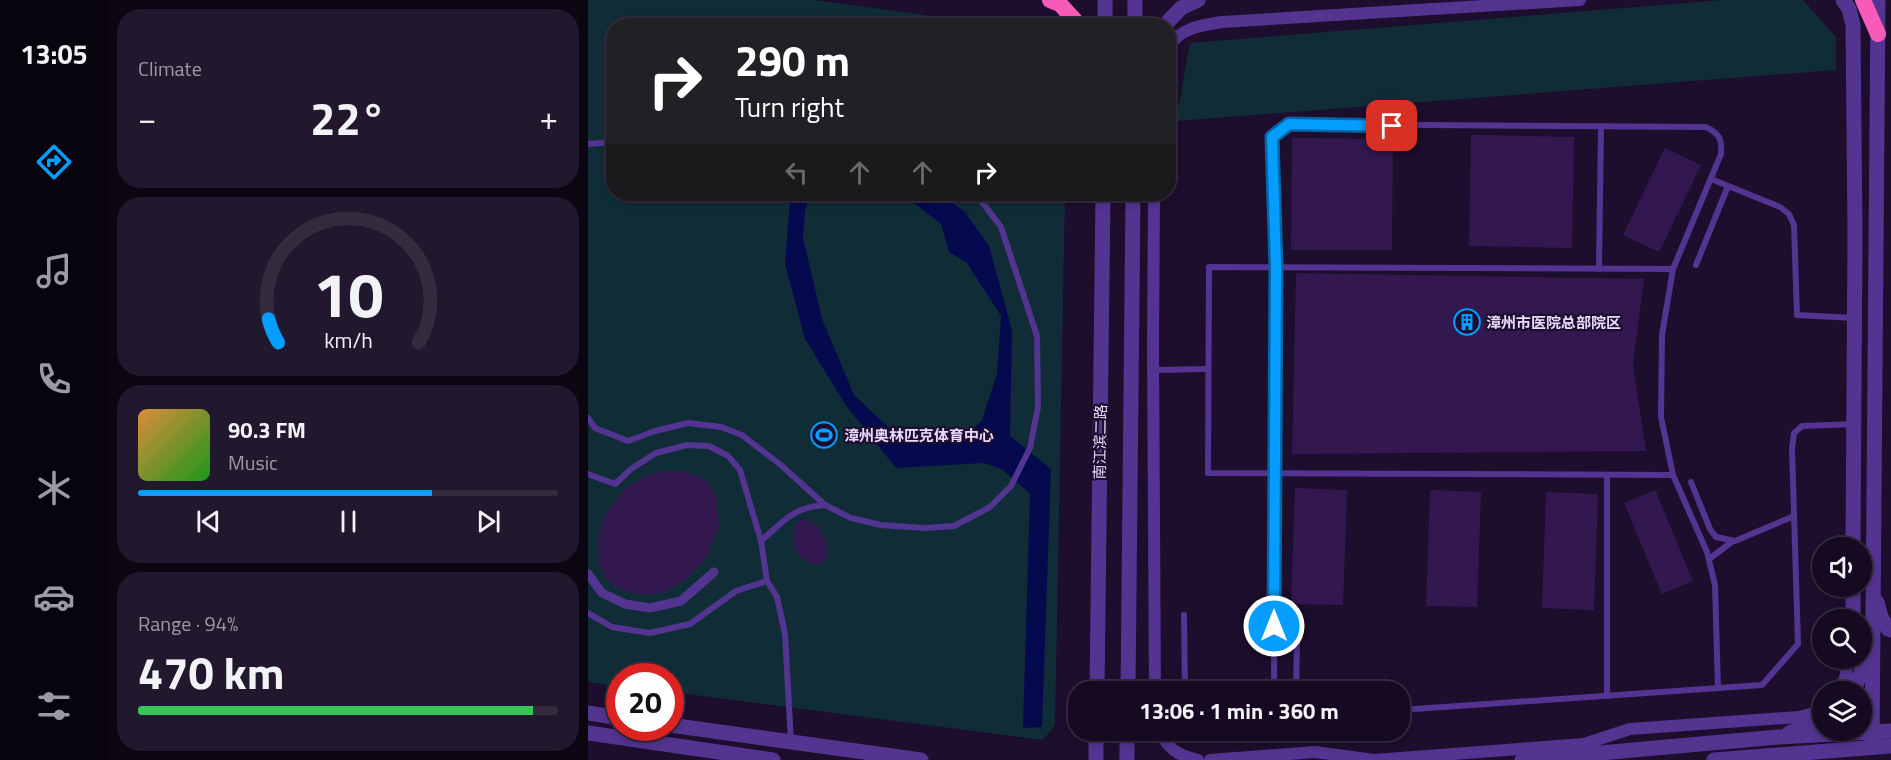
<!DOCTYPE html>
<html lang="en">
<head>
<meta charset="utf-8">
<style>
	:root { --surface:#150a21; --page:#22182e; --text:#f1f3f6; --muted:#9d9aa5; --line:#342b3f; --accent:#059dff }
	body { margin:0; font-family:"Titillium Web","Noto Sans SC",sans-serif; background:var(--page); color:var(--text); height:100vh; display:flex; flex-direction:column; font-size:22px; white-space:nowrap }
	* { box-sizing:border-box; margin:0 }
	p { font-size:20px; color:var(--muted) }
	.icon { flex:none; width:33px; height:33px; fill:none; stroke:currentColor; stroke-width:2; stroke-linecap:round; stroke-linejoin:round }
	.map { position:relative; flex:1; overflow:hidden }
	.drawer { display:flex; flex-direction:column; gap:9px; padding:9px; background:#0c0612; width:480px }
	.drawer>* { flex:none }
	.top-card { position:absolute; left:18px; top:18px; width:570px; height:183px; border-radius:24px; box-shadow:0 3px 9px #0003,0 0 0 2px var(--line); background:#202124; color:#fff; overflow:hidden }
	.fabs { position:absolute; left:1224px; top:537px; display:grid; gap:12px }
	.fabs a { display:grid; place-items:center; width:60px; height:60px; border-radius:50%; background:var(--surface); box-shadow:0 3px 9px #0003,0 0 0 2px var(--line); font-size:30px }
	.speed { position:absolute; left:18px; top:663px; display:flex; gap:12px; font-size:30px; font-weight:700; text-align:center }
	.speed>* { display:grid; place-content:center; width:78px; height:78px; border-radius:50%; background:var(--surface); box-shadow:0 3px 9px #0003,0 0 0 2px var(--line); line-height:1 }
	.speed .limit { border:9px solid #d22; background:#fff; color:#111 }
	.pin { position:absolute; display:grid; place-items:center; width:51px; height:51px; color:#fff; margin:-26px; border-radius:12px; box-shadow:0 3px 9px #0006 }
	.me { position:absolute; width:66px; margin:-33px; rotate:0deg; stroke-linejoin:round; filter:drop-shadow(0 0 4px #0008) }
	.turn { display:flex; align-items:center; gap:21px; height:126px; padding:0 30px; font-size:27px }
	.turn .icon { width:78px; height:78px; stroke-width:2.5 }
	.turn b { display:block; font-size:42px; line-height:51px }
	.lanes { display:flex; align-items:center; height:57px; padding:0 30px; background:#0003; justify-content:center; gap:30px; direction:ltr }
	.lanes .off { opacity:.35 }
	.big { font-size:45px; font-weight:700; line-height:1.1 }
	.drawer .card { flex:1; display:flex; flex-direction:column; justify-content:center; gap:9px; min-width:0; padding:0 21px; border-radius:24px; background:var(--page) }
	.drawer .dial { align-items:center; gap:0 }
	.dial svg { height:156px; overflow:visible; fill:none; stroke:var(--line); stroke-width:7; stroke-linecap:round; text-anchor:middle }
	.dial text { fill:var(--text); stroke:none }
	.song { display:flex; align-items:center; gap:18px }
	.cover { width:72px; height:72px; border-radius:9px; background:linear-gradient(135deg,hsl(30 70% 55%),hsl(120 70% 35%)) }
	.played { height:6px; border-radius:3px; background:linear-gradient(90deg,var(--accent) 70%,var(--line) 70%) }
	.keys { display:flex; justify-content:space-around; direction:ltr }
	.heat { display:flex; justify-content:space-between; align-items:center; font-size:33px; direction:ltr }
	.charge { height:9px; border-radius:4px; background:linear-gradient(90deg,#34c759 94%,var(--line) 0) }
	.trip { position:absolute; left:480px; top:681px; width:342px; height:60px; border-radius:24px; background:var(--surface); box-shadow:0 3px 9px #0003,0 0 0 2px var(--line); font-weight:700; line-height:60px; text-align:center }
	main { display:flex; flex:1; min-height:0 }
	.dock { display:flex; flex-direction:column; width:108px; justify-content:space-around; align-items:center; background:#08040d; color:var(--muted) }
	.dock .icon { width:42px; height:42px }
	.dock .selected { color:var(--accent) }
	.dock b { font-size:27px; color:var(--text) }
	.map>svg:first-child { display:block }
</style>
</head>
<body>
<main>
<nav class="dock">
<b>13:05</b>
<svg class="icon selected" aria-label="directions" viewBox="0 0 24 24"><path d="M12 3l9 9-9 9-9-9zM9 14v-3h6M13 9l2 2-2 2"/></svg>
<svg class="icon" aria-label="music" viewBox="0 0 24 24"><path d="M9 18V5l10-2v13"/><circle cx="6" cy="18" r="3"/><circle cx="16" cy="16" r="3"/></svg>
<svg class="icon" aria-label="phone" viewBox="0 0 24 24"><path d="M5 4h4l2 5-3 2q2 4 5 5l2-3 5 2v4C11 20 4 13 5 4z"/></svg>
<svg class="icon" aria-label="climate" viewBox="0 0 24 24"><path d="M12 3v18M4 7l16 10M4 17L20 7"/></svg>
<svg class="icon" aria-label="car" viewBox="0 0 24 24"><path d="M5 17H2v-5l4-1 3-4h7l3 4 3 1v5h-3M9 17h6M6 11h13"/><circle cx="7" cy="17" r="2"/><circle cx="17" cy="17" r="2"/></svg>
<svg class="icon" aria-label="filters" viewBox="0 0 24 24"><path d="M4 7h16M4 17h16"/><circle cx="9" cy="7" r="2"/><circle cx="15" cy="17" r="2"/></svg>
</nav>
<section class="drawer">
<div class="card"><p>Climate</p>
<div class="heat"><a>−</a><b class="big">22°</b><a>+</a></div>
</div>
<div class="card dial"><svg viewBox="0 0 100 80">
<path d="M14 69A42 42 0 1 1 86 69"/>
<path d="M14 69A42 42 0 0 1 9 57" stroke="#059dff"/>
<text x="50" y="56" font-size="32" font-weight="700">10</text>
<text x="50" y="72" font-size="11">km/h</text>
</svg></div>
<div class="card">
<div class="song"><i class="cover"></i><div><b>90.3 FM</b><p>Music</p></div></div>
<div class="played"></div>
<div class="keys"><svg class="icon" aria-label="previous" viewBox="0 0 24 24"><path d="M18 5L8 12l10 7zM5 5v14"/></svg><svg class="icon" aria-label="pause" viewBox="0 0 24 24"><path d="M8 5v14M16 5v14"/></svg><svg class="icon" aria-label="next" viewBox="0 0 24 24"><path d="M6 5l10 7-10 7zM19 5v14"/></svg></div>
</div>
<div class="card"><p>Range · 94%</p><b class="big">470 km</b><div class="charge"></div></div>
</section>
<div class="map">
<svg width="1303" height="760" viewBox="0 0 1303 760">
	<rect width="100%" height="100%" fill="#1c0e2c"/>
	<!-- green -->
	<g fill="#102d37">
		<path d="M 0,0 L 226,0 L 344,16 L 430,18 L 456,25 L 26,26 L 26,194 L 477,194 L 467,725 L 455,740 L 83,692 L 82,676 L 32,676 L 31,686 L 0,682 Z"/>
		<path d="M 1135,0 L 1215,0 L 1248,37 L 1248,70 L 588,121 L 602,43 Z"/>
	</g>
	<!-- water -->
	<path fill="#050a4f" d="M 206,194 L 222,194 L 217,211 L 215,237 L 234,319 L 266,395 L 313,439 L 341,441 L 380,435 L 394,420 L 409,374 L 413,316 L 379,263 L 361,252 L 353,224 L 314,194 L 352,194 L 377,212 L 401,246 L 424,330 L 422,436 L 463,469 L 454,727 L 435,728 L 442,494 L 414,469 L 396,463 L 308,468 L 259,407 L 217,339 L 197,264 L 202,200 Z"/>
	<!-- building -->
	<g fill="#33184f">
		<path d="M 883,135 L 986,137 L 984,248 L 881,246 Z"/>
		<path d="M 704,138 L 805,139 L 804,250 L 703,250 Z"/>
		<path d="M 1077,148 L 1113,165 L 1071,252 L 1035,235 Z"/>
		<path d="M 708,273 L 1056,279 L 1045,365 L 1058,451 L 704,454 Z"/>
		<path d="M 81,471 L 99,472 L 117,480 L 128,495 L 131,526 L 119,556 L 99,579 L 74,593 L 53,595 L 31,589 L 19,580 L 11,563 L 10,540 L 18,513 L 36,490 L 61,474 Z"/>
		<path d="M 707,488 L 759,490 L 755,605 L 703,604 Z"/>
		<path d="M 842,490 L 893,492 L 889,607 L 838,606 Z"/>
		<path d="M 1067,490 L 1105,581 L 1074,594 L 1036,503 Z"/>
		<path d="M 958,492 L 1010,494 L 1006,610 L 954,608 Z"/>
		<path d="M 217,519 L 229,525 L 240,546 L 238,559 L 232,564 L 225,564 L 212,557 L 206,548 L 207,524 L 211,520 Z"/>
	</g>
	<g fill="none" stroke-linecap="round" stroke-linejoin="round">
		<!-- service -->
		<g stroke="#533490" stroke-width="6">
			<path d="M 0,144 L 26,142"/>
			<path d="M 1123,179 L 1192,207 L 1201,214 L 1206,225 L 1209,315 L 1266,318"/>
			<path d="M 1108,265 L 1140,186"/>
			<path d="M 1011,269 L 1013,127"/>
			<path d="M 565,370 L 620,369"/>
			<path d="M 0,418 L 7,428 L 40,441 L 67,431 L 100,423 L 133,427 L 154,435 L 194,466 L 237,505 L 263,518 L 293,525 L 337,528 L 366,526 L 402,507 L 423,486 L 442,448 L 450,407 L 449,336 L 413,227 L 388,194"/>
			<path d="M 0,474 L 27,484 L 43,469 L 68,453 L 99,445 L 121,446 L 140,456 L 152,470 L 173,541 L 179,581 L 189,597 L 197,634 L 203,742"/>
			<path d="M 1085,475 L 620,473 L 621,267 L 1085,269"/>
			<path d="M 1103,482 L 1122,529 L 1128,537 L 1147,541 L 1206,516"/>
			<path d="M 173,541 C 196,521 205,507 237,505"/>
			<path d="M 1121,559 L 1145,541"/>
			<path d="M 0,613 L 24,627 L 62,633 L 102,624 L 148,591 L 179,581"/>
			<path d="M 596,615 L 597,692"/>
			<path d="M 686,692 L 688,267 L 684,137 L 701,124 L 1118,127 C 1132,134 1134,139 1133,154 L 1085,269 L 1074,335 L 1073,417 L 1085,475 L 1119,552 L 1127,585 L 1130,688"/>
			<path d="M 708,692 L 709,640"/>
			<path d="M 1019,696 L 1019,475"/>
			<path d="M 812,710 L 1174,685 L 1210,644 L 1204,449 L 1206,433 L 1214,426 L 1267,424"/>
		</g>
		<!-- pedestrian -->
		<path stroke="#533490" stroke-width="9" d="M 0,574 L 14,593 L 37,604 L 62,608 L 93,601 L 126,572"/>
		<!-- minor -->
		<g stroke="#533490" stroke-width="12">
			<path d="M 580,48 C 591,28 614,25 634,22 L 992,0"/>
			<path d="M 566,194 L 565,350 L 567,692"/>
			<path d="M 1251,692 L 1258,675 L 1258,658"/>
			<path d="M 570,730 C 582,750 587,754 610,760"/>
			<path d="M 622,760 L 727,752 L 786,760 L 996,744 L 1042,729 L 1211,717 L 1230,712 L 1234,708"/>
		</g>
		<!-- tertiary -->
		<g stroke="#533490" stroke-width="15">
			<path d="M 517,0 L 517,26"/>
			<path d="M 1255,0 L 1261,9 L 1265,25 L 1267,234 L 1265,548"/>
			<path d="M 547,26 L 547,0"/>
			<path d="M 576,26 L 593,8 L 610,0"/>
			<path d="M 1289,602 L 1293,617 L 1300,629 L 1303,630"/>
			<path d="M 1265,620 L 1265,586"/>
			<path d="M 509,692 L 515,194"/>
			<path d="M 540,692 L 545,194"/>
			<path d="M 1265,692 L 1274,669 L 1277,647"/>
			<path d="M 0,713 L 32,718"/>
			<path d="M 82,725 L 333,760"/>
			<path d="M 0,733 L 185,760"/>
			<path d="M 1201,733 L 1234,719"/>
			<path d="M 1284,747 L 1290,0"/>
			<path d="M 508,760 L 508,730"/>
			<path d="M 539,760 L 539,730"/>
			<path d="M 934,760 L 1190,737 L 1303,731"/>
			<path d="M 1126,760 L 1303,746"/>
		</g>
		<!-- trunk -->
		<g stroke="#f85aba" stroke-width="16">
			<path d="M 462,0 L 472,4 L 492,26"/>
			<path d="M 1275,0 L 1290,34"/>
		</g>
	</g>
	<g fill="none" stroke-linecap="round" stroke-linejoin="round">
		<!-- route casing -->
		<g stroke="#0366a6" stroke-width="15">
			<path id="route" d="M 686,626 L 688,267 L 684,137 L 701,124 L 804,126"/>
		</g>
		<!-- route -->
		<use href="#route" stroke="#059dff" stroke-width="10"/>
	</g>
	<!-- icons -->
	<defs>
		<g id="building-ring" transform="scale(1.35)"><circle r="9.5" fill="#1c0e2c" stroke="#059dff" stroke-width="1.5"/><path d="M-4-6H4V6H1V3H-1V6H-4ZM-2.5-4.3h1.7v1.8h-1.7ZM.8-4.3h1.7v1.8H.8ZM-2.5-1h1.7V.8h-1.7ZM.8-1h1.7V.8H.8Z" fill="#059dff"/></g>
		<g id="stadium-ring" transform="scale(1.35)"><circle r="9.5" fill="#1c0e2c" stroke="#059dff" stroke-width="1.5"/><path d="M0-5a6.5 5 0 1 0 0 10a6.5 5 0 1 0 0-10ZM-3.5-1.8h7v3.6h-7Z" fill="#059dff"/></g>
	</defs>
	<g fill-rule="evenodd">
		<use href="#building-ring" x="879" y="322"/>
		<use href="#stadium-ring" x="236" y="435"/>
	</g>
	<g text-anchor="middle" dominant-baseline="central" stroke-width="4.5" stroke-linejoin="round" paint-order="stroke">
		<!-- poi labels -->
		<g font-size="15" font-weight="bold" fill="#e9d9ff" stroke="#1c0e2c" text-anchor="start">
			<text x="898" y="322">漳州市医院总部院区</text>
			<text x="256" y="435">漳州奥林匹克体育中心</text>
		</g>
		<!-- street labels -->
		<g font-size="15" fill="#e9d9ff" stroke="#1c0e2c">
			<text transform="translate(512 442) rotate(-89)">南江滨二路</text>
		</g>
	</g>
</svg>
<div class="fabs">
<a><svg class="icon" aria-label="sound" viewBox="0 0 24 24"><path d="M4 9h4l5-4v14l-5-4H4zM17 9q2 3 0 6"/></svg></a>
<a><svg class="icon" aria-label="search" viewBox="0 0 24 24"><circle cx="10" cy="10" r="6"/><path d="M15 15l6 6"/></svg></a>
<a><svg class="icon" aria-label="layers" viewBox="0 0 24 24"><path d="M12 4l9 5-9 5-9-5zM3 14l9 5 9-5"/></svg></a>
</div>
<div class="speed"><div class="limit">20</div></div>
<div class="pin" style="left:804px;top:126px;background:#d93025"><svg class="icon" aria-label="arrive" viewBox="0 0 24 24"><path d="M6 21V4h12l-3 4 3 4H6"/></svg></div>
<svg class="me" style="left:686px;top:626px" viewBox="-20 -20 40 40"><circle r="17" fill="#059dff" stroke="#fff" stroke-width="3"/><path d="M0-11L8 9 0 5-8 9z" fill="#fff"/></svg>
<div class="trip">13:06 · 1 min · 360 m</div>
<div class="top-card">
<div class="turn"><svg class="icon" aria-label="right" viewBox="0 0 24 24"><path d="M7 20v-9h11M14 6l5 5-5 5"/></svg><div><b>290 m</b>Turn right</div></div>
<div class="lanes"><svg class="icon off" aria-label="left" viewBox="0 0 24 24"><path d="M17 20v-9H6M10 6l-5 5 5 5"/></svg><svg class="icon off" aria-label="ahead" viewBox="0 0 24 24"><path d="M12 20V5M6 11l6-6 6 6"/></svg><svg class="icon off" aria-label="ahead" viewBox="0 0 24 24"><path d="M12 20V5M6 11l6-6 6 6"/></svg><svg class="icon" aria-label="right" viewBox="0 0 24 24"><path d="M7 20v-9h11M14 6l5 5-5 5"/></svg></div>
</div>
</div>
</main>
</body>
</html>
